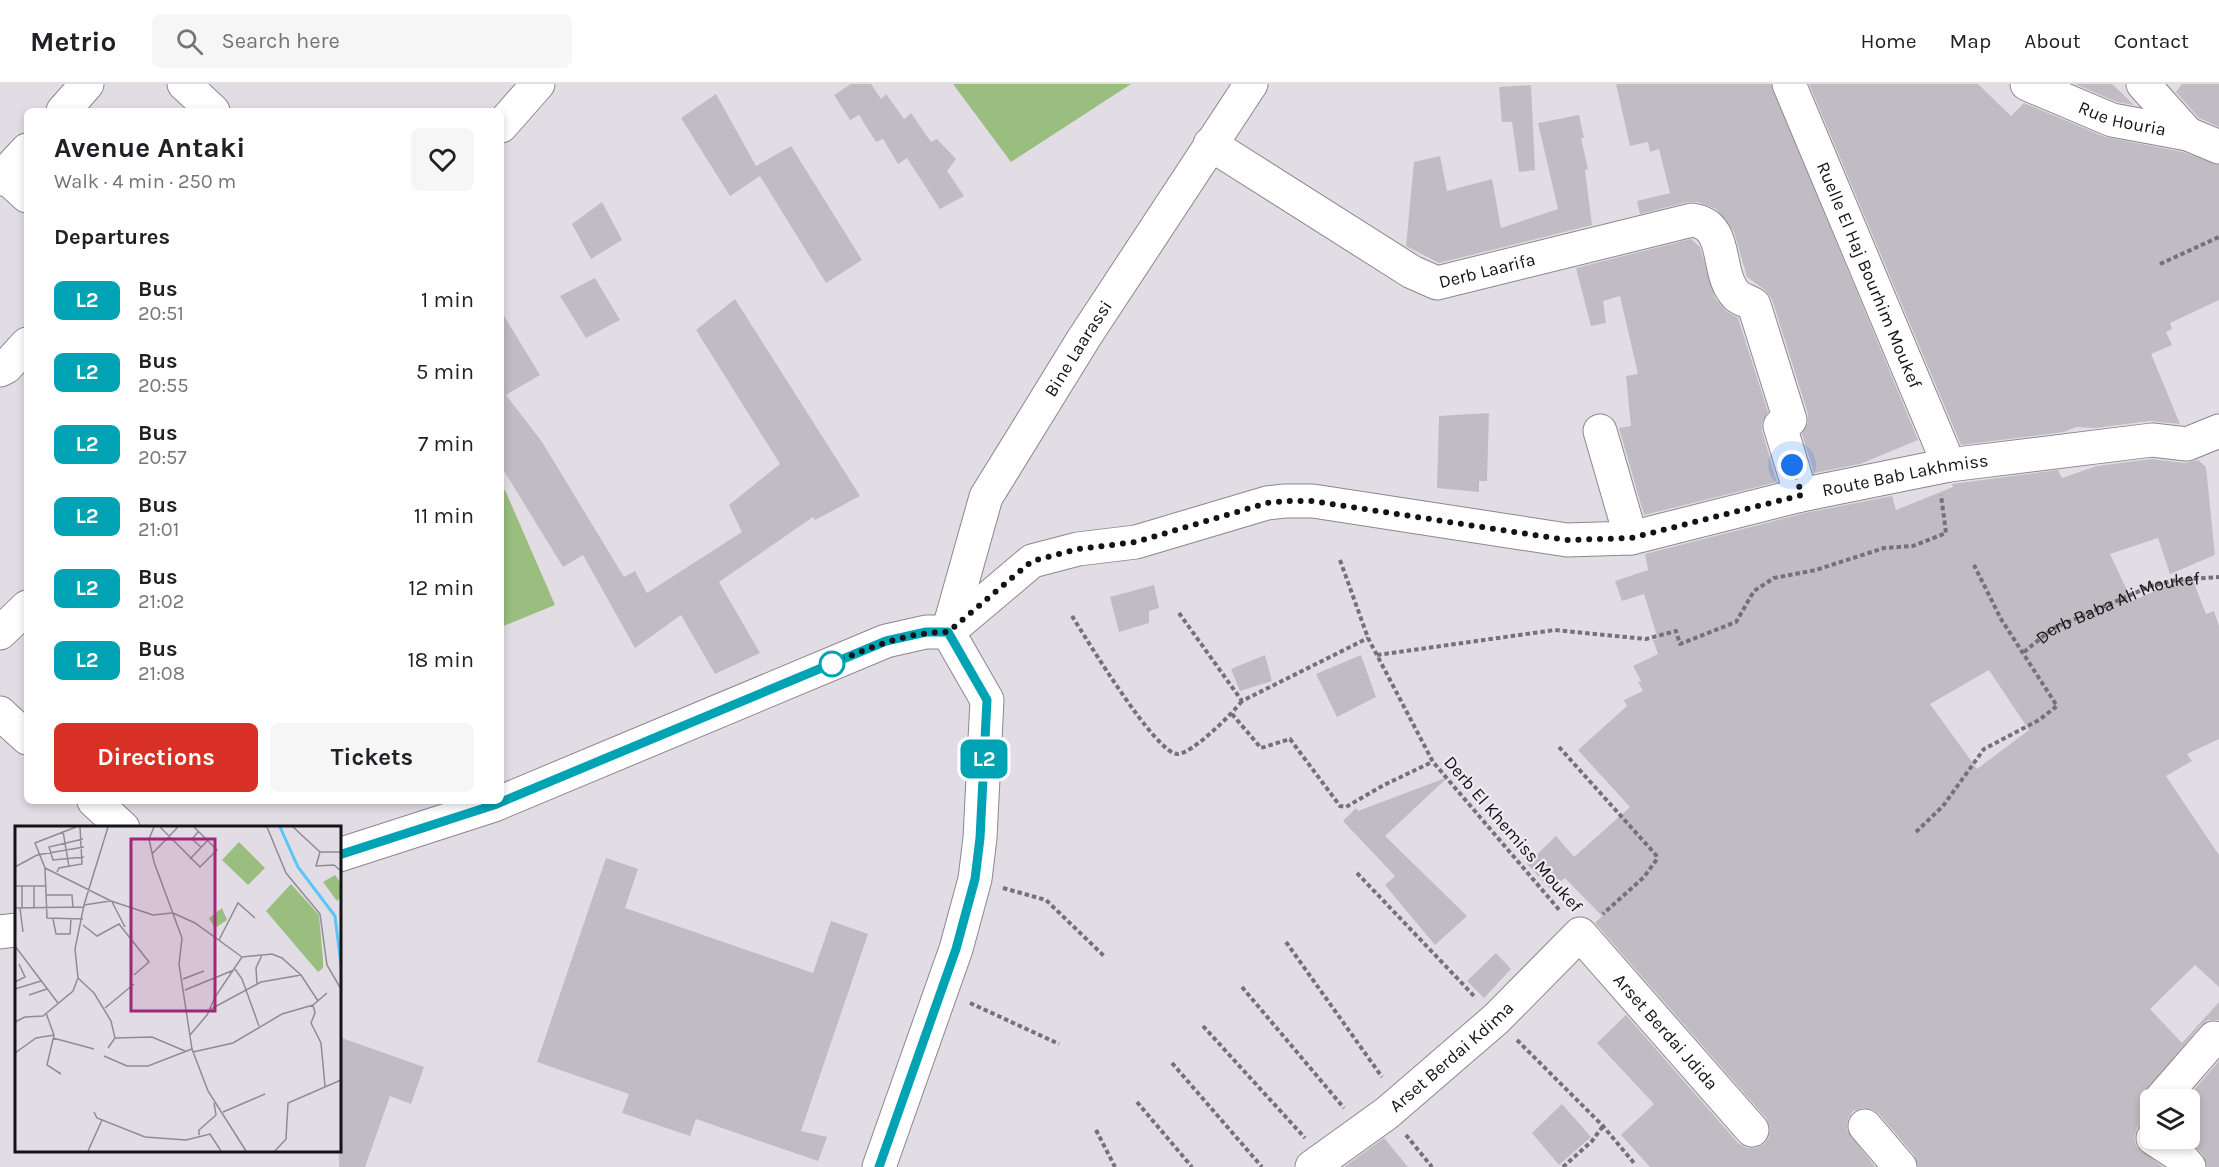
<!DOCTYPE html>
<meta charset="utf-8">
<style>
:root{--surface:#fff;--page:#f6f6f6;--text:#202124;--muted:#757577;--line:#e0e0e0;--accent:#d93025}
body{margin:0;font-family:Karla,sans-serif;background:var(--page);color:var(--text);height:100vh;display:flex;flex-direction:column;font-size:22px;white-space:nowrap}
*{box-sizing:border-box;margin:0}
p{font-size:20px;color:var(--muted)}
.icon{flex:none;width:33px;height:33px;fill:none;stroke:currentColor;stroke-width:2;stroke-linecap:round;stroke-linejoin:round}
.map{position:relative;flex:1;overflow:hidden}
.details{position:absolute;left:24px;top:24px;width:480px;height:696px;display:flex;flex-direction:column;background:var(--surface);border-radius:9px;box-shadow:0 3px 9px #0003}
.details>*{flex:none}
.badge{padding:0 12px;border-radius:9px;font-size:21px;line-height:39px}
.tools{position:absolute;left:2140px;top:1005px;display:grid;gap:12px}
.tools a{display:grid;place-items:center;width:60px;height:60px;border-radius:9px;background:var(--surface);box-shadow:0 3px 9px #0003;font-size:30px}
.you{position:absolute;width:30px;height:30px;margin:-15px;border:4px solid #fff;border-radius:50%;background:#1a73e8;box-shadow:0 0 0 9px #1a73e833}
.map>.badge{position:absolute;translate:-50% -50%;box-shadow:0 0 0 3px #fff}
h2{padding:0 30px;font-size:22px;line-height:54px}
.round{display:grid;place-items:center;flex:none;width:63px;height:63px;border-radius:9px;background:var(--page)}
.headline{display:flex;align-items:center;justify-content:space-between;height:102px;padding:0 30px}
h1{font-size:28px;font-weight:700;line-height:45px}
.button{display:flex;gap:12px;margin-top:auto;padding:12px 30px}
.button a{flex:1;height:69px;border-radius:9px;background:var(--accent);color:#fff;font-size:24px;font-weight:700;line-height:69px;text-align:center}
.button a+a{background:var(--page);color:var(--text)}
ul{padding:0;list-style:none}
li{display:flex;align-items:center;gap:18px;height:72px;padding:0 30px}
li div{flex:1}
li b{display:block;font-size:22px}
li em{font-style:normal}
li .badge{min-width:66px;font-weight:700;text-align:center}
header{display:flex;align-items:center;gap:36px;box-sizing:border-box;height:84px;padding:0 30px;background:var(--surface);border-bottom:2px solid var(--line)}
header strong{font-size:28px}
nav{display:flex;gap:33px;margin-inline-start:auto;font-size:21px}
.search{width:420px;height:54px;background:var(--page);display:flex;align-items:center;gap:15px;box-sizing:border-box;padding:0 21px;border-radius:9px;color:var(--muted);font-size:22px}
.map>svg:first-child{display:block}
</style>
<header>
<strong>Metrio</strong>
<div class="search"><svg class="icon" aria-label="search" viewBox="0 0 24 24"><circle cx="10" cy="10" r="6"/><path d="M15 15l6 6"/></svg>Search here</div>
<nav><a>Home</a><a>Map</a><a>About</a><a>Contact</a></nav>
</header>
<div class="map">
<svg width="2219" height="1083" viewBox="0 0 2219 1083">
<rect width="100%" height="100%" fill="#e2dde5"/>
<g fill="#99be7f">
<polygon points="953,0 1131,0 1011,78"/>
<polygon points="505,406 555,521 501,543 501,408"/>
</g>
<g fill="#c1bcc3" fill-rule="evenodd">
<polygon points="851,0 871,0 881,15 886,10 904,35 911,29 931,58 937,55 956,75 947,87 964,112 940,125 907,74 898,80 883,55 876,58 859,31 850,36 834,11"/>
<polygon points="1616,0 1771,0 1918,356 1860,380 1814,389 1802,350 1808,339 1808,330 1772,215 1765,206 1747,193 1734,148 1716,125 1698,118 1688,118 1640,130 1637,117 1670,109 1659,65 1650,68 1648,58 1630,62"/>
<polygon points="1809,0 1978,0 2011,32 2024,19 2105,53 2183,68 2219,81 2219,216 2170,239 2172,245 2166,248 2172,261 2151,270 2180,340 2150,337 2095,344 2076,343 2064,348 1961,361"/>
<polygon points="2075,0 2112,0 2134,21 2117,18"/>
<polygon points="2182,0 2219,0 2219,43 2199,34 2176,8"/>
<polygon points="1531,1 1535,86 1519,88 1512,38 1502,38 1499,3"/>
<polygon points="716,10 756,82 791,62 862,176 826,199 760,92 730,112 681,34"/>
<polygon points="1579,31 1584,54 1581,54 1588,85 1585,86 1592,141 1439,179 1406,162 1414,78 1440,72 1447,107 1492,95 1501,144 1558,125 1538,39"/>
<polygon points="602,118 622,156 591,175 572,140"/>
<polygon points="1691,155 1700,163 1715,214 1726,227 1738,234 1768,328 1762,339 1762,347 1777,398 1644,431 1619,344 1631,342 1626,292 1638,290 1620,212 1603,217 1606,239 1591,242 1576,184"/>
<polygon points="595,194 620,236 586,254 560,212"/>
<polygon points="735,215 860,412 815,436 813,433 719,498 760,569 715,590 681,531 635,564 583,471 563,483 501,382 501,227 540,291 506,311 542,358 624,493 635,487 647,509 742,448 729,421 780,380 696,246"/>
<polygon points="1489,329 1487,397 1479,397 1479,408 1437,404 1439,332"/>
<path d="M2152 375 2185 379 2198 376 2206 383 2215 471 2170 490 2158 454 2110 470 2132 517 2191 491 2206 530 2214 527 2219 542V655L2187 670 2192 677 2166 692 2219 771V903L2195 881 2150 925 2182 959 2219 918V936H2208L2200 942 2142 1012 2143 1023 2151 1032V1036L2137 1044 2134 1054 2136 1062 2163 1083H1918L1914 1071 1879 1030 1872 1025 1862 1024 1853 1027 1848 1035 1847 1046 1875 1083H1650L1621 1051 1654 1020 1597 959 1626 931 1738 1059 1747 1064H1756L1764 1060 1769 1053 1770 1043 1766 1034 1595 839 1602 832 1565 794 1550 805 1527 780 1556 752 1574 773 1630 723 1578 666 1627 622 1624 616 1643 607 1638 598 1641 597 1633 582 1658 570 1653 556 1658 555 1644 510 1622 517 1615 497 1648 486 1645 470 1805 429 1892 412 1896 426 1953 403 1952 400 2058 386 2062 394 2097 382ZM1989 586 2029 646 1977 685 1930 620Z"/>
<polygon points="1154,501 1159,524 1149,527 1149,539 1119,548 1110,513"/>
<polygon points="1265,571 1272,597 1240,607 1231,585"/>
<polygon points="1361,571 1376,613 1337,633 1316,590"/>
<polygon points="1448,693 1385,752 1467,832 1435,861 1385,801 1395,792 1343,737 1356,724 1358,727"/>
<polygon points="606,774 638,785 625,824 813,889 831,837 868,850 801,1047 827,1053 818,1077 696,1035 690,1052 622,1029 629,1010 537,978"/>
<polygon points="1496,869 1511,885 1484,914 1467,897"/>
<polygon points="339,953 424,983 411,1020 390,1012 365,1083 339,1083"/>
<polygon points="2219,977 2219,1083 2207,1083 2203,1071 2188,1054 2190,1016 2185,1016"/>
<polygon points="1562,1020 1591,1053 1559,1081 1532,1049"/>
<polygon points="1384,1054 1408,1083 1344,1083"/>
</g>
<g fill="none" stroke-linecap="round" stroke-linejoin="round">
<defs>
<g id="minor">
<polyline points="184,0 213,27"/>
<path id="s2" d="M1789 0 1949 381"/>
<path id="s3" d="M2027 0 2112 36 2188 50 2219 63"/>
<polyline points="2143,0 2188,50"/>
<polyline points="63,27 87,0"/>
<polyline points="501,42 538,0"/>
<path id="s4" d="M1210 60 1412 188 1437 199 1692 136C1731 141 1714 190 1737 212 1742 216 1749 217 1754 221L1790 336 1780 342 1801 411"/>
<polyline points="4,91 27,112"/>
<polyline points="0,95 27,66"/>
<polyline points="0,286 6,283 27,260"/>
<polyline points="1600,347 1631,454"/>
<path id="s5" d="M948 548 986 413 1084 254 1251 0"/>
<polyline points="0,549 27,523"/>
<polyline points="0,629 27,654"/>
<polyline points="94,717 123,744"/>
<path id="s6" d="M339 771 494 721 886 557 926 548H948L1032 477 1078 465 1136 458 1267 419 1285 417H1313L1567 456 1631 454 1801 411 1949 381 2152 356 2187 360 2219 347"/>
<polyline points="0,848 16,846"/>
<polyline points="2160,1016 2214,954"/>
<polyline points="1865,1042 1900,1083"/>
<polyline points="2153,1054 2179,1071 2189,1083"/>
<polyline points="879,1083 956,865 975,795 980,754 987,616 948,548"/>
<path id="s7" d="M1312 1083 1387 1029 1496 935 1580 850 1752 1046"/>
</g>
</defs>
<use href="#minor" stroke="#8c878e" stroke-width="35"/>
<g stroke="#757277" stroke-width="4" stroke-dasharray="4.5 3" stroke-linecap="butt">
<polyline points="2160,180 2219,153"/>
<polyline points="1340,476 1368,554 1433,678 1561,828"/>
<polyline points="1179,529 1242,617 1368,554"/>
<path d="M1072 532C1086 554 1156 671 1178 670 1193 669 1233 629 1242 617"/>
<path id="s1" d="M2024 568 2052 545 2151 502 2177 496 2219 493"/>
<polyline points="1377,571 1555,546 1646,555 1676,547 1680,560 1736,538 1754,507 1774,494 1816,486 1884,464 1913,462 1946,449 1941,411"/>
<polyline points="1232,630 1261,664 1290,655 1340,722 1346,723 1384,701 1432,678"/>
<polyline points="1559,663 1656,771 1657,775 1644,793 1603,830"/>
<polyline points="1916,748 1943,722 1984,665 2039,636 2057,622 2001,535 1974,481"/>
<polyline points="1357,789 1476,914"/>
<polyline points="1003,804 1046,816 1104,872"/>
<polyline points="1286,858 1382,993"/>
<polyline points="1242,903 1344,1024"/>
<polyline points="970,919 1059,960"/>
<polyline points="1203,942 1305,1054"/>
<polyline points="1517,956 1603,1042 1634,1079"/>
<polyline points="1172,979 1262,1083"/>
<polyline points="1137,1018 1192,1083"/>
<polyline points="1096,1046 1115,1083"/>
<polyline points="1406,1051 1432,1083"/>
<polyline points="1563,1083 1592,1057 1603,1042"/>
</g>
<use href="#minor" stroke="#fff" stroke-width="33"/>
</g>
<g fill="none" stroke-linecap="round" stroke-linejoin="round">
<defs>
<polyline id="line" points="339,771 494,721 886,557 926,548 948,548 987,616 980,754 975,795 956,865 879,1083"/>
</defs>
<use href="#line" stroke="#fff" stroke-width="14"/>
<use href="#line" stroke="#00a3b4" stroke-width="9"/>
<path stroke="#141315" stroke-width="6" stroke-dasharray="0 10.8" d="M832 580C870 563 906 548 948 548L1032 477 1078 465 1136 458 1267 419 1285 417H1312L1567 456 1631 454 1802 411 1792 381"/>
</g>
<circle fill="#fff" stroke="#00a3b4" stroke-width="3" cx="832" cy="580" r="12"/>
<g text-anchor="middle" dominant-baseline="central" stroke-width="4.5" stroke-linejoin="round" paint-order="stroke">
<g font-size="18" fill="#141315" stroke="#efeaf2">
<text stroke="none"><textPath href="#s3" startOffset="102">Rue Houria</textPath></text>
<text stroke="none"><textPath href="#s4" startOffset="318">Derb Laarifa</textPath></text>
<text stroke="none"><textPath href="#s2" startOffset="207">Ruelle El Haj Bourhim Moukef</textPath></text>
<text stroke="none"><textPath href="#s5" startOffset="315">Bine Laarassi</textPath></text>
<text stroke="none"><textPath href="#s6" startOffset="1652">Route Bab Lakhmiss</textPath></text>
<text stroke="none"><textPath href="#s1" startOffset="106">Derb Baba Ali Moukef</textPath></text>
<text transform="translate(1513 750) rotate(49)">Derb El Khemiss Moukef</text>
<text stroke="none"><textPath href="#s7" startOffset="486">Arset Berdai Jdida</textPath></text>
<text stroke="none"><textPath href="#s7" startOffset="178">Arset Berdai Kdima</textPath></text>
</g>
</g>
<g transform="translate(15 742)">
<rect width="326" height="326" fill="#e2dde5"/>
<path d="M224 16 250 42 233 59 207 34ZM320 49 325 56V72L322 75 308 56ZM276 58 304 89 308 134V142L303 146 251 85ZM207 82 212 94 200 102 194 92Z" fill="#99be7f"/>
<path fill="none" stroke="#58c6fa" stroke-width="3" d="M265 1 283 41 320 90 326 139"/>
<path fill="none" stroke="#908c92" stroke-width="1.5" d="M61 1 20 17 30 42 32 92 68 93M139 1 134 13 139 36 167 112 164 138 177 223 193 265 231 325M145 1 185 41 202 24 179 1M252 1 271 47 305 88 312 139 326 163M278 1 305 26H326M48 5 54 41M184 5 177 13 186 21M68 13 34 21 38 34 69 31M305 26 301 40 319 39 326 45M137 28 163 1M175 33 193 14M0 41 22 29 69 21M30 42 96 75 138 89 157 87M42 46 44 42 67 38 65 1M0 60H31M7 60V82M19 60V81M31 69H57L58 82M97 76 110 101M69 79 95 75M0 82 68 81M5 82 8 106M158 87 180 97 227 131M38 93 41 108H55L56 93M68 99 82 110 104 98 134 136 119 149M204 114 223 77 240 92M0 120 43 177M227 131 257 128 267 132 286 149 303 175M220 143 227 153 244 200M63 152 79 167 96 195 100 212 93 222M168 153 189 145M0 156 10 151 4 138M242 158 241 142 247 129M0 163 26 155M170 164 219 144M14 169 32 163M298 179 300 187 296 197 306 217 310 260M90 182 119 158M196 183 246 156 286 149M31 187 39 209 32 239 46 248M0 196 10 191 28 190 58 165 63 152 60 123 69 79 93 1M175 209 192 189 200 171 227 131M38 212 79 223M100 212 137 211 170 225M178 226 218 217 267 188 298 179 312 167M0 227 21 212 39 209M89 230 112 240H133L177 223M79 286 82 292 130 311 171 314 195 308 206 325M208 286 250 268M184 309V304L201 289 199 277M73 325 87 294M260 325 271 313 273 277 326 254"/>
<path fill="#a1267b" fill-opacity="0.15" stroke="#a1267b" stroke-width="3" d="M116 13H200V185H116Z"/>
<rect width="326" height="326" fill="none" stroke="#141315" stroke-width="3"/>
</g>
</svg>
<div class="tools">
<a><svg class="icon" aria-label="layers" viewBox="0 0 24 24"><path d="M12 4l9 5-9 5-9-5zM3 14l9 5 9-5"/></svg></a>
</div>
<div class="you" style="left:1792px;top:381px"></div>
<b class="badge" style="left:984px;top:675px;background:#00a3b4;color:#fff">L2</b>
<section class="details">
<div class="headline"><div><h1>Avenue Antaki</h1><p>Walk · 4 min · 250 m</p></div><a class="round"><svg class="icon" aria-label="heart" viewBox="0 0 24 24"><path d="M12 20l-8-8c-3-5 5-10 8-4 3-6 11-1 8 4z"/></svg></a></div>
<h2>Departures</h2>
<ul>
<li><span class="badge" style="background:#00a3b4;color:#fff">L2</span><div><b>Bus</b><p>20:51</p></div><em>1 min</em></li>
<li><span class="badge" style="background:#00a3b4;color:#fff">L2</span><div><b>Bus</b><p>20:55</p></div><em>5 min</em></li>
<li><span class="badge" style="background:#00a3b4;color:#fff">L2</span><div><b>Bus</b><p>20:57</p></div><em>7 min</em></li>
<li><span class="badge" style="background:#00a3b4;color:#fff">L2</span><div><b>Bus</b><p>21:01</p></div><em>11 min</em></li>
<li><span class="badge" style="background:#00a3b4;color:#fff">L2</span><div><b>Bus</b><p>21:02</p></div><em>12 min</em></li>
<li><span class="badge" style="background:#00a3b4;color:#fff">L2</span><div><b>Bus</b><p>21:08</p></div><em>18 min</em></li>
</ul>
<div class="button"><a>Directions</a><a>Tickets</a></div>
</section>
</div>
